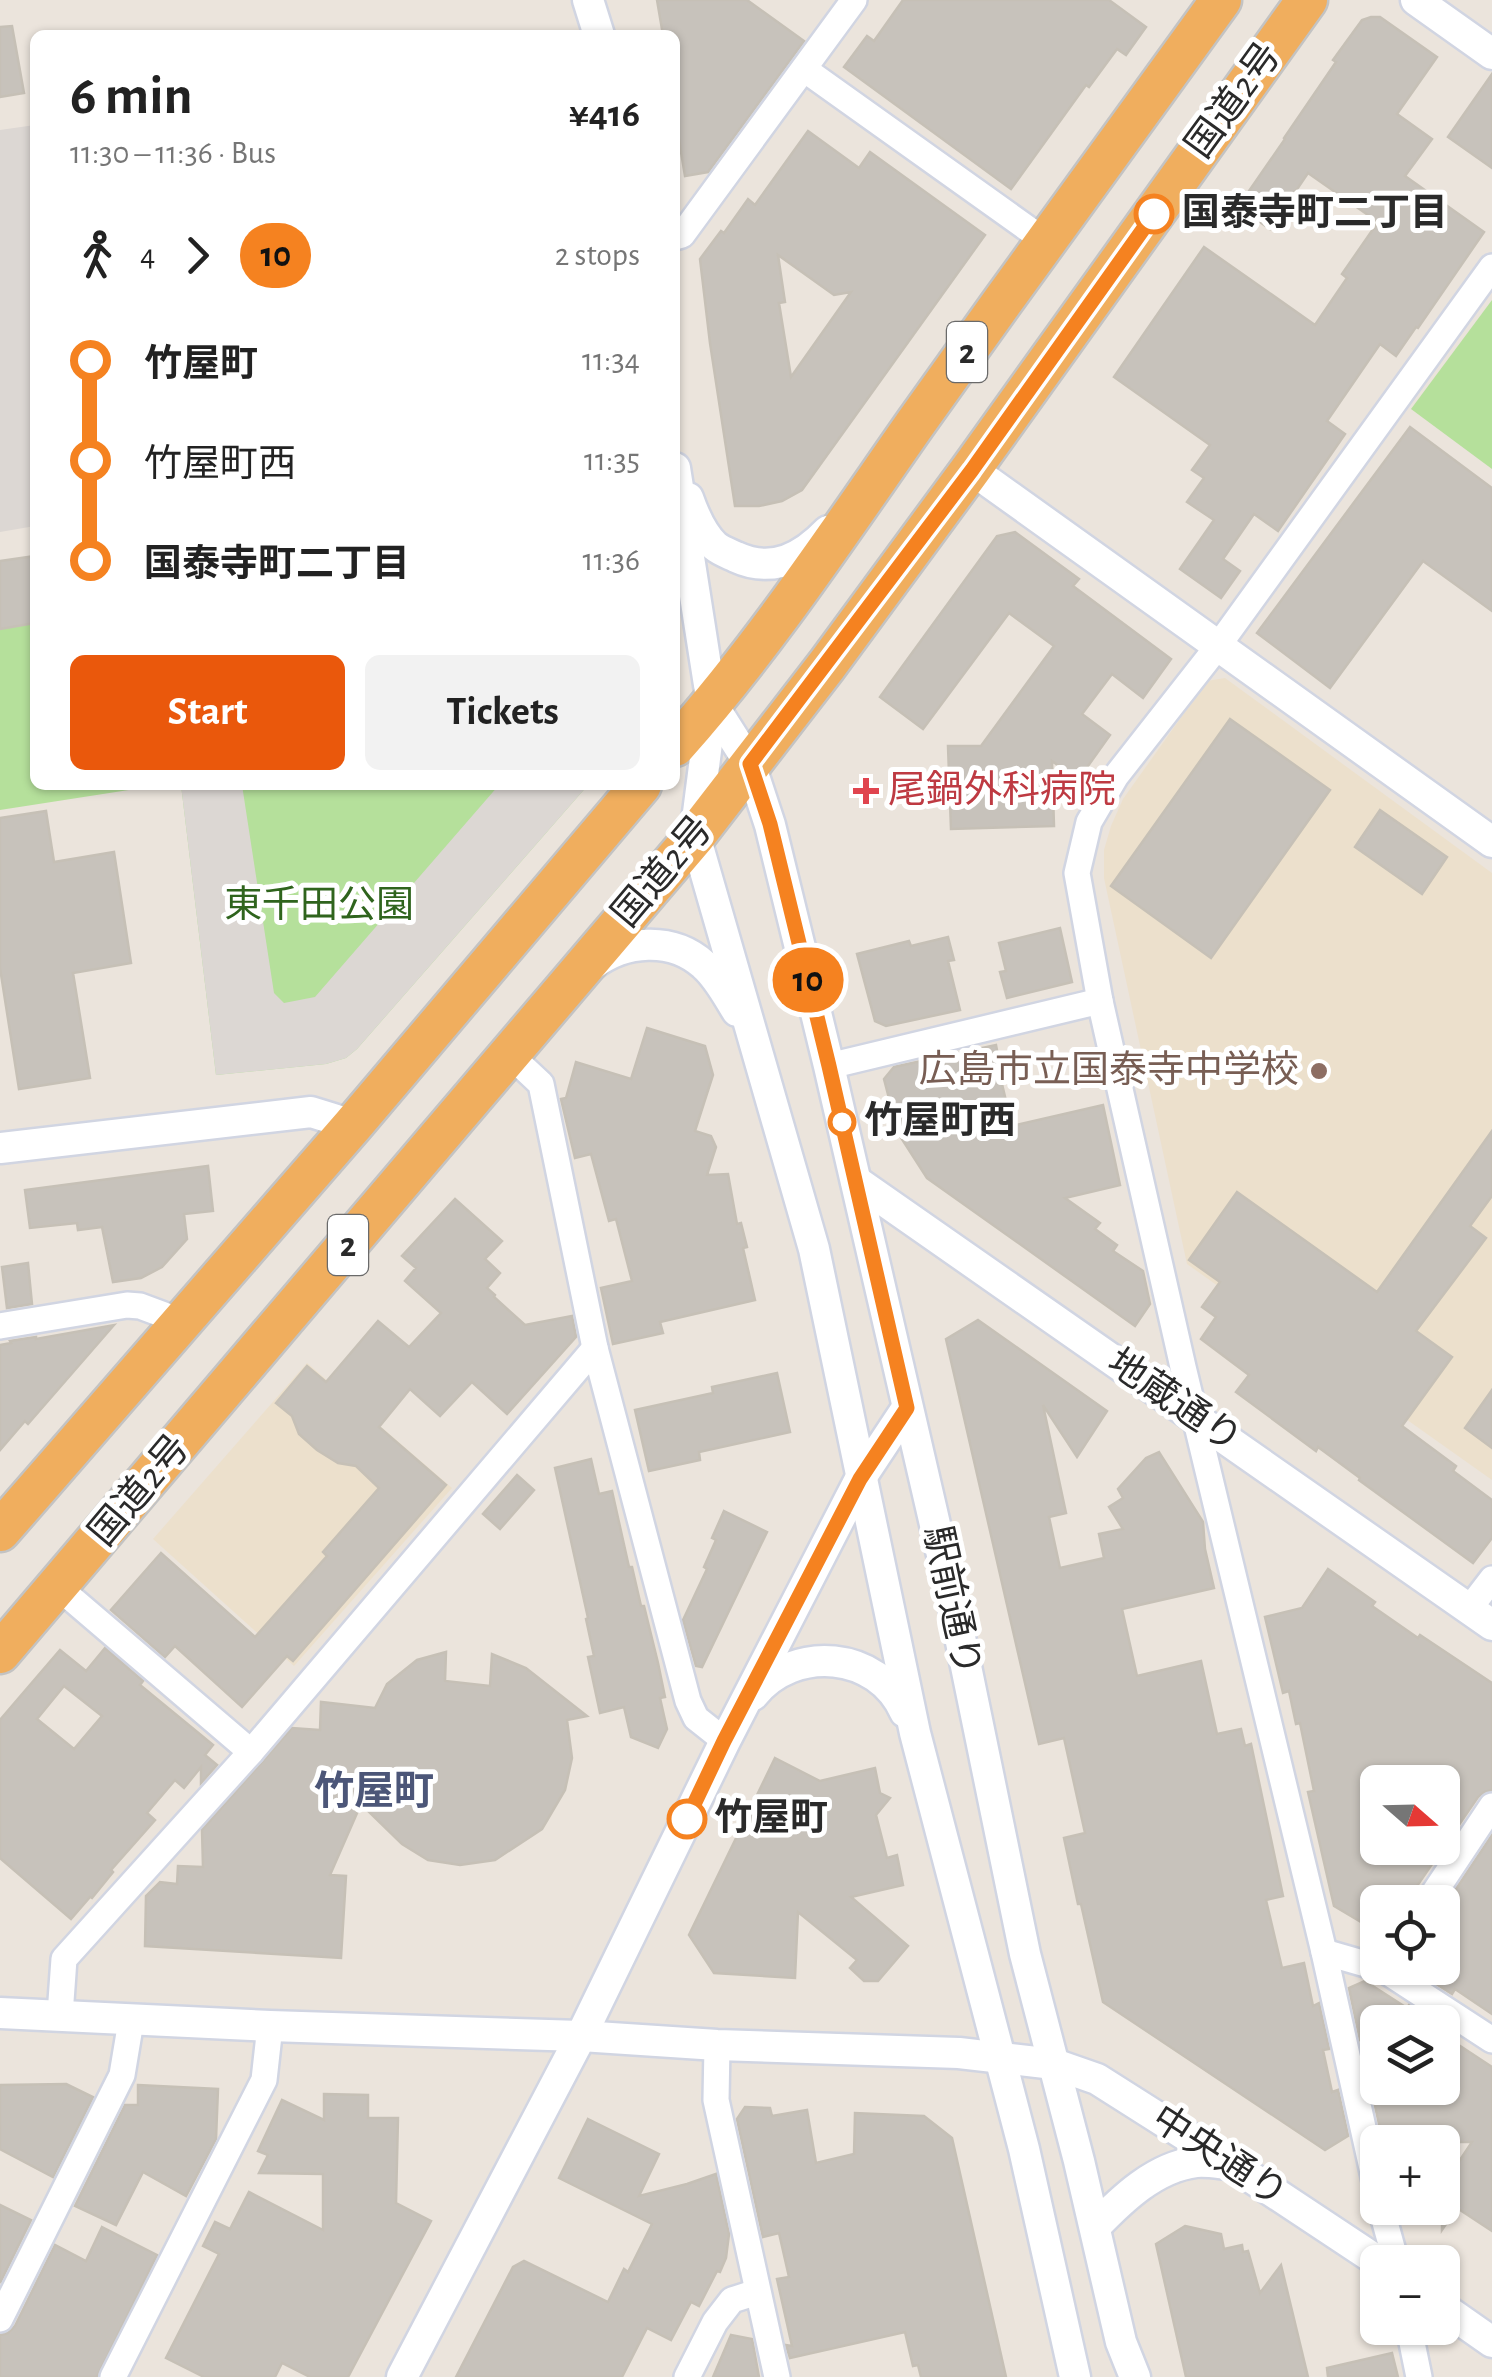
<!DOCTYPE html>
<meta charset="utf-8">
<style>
:root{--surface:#fff;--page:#f2f2f2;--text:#222;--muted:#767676;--accent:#ea580c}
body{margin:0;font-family:"Alegreya Sans","Noto Sans JP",sans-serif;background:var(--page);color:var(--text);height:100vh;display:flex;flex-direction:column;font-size:38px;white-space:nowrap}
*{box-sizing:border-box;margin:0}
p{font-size:32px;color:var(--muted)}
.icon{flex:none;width:55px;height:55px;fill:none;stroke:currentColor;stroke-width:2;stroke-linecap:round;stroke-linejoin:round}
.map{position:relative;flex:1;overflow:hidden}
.sheet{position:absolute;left:30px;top:30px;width:650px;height:760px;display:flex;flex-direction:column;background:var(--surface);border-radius:15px;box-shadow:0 2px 8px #0004}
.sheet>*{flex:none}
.badge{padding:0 20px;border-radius:32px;font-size:35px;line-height:65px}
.needle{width:65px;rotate:110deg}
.tools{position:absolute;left:1360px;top:1765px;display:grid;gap:20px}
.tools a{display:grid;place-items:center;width:100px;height:100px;border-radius:15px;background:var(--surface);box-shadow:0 2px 8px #0004;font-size:50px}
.map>.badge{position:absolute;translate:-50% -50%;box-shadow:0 0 0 5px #fff}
.legs{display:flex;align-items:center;gap:15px;height:110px;padding:0 40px;font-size:32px}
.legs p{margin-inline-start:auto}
.summary{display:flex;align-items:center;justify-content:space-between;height:170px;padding:0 40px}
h1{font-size:55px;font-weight:600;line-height:75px}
.cta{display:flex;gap:20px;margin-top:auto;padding:20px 40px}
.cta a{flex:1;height:115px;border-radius:15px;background:var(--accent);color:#fff;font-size:40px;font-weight:600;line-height:115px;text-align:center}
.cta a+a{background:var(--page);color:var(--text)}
ul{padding:0 40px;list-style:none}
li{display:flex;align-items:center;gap:35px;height:100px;font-size:38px}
li i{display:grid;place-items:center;width:15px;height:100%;margin:0 12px;background:currentColor}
li i::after{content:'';width:25px;height:25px;margin:-12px;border:8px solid;border-radius:50%;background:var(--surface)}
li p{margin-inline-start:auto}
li:first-child i{background:linear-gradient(#0000 50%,currentColor 0)}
li:last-child i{background:linear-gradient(currentColor 50%,#0000 0)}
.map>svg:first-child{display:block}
</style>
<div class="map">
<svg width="1492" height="2377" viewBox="0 0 1492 2377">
<rect width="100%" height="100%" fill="#ebe4dc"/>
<g fill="#ece0cc">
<polygon points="1225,678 1492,873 1492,1480 1187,1264 1104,878 1104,850 1111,826 1123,799 1207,681"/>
<polygon points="307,1363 452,1488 294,1666 153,1539"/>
</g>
<g fill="#b5e09b">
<polygon points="1492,300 1492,469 1411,409"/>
<polygon points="35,623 35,785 148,785 148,787 0,810 0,629"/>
<polygon points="181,785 588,785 357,1049 346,1058 326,1064 216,1075"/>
</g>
<g fill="#dcd7d3">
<polygon points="35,125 35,526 0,532 0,130"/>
<polygon points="181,785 242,785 274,993 284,1003 315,997 499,785 588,785 357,1049 346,1058 326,1064 216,1075"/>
</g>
<g fill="#c7c2bb" stroke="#c6c0b6" stroke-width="2.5" fill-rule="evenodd">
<polygon points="657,0 747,0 804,41 708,172 685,176 675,116 675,35 663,35"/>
<polygon points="903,0 1109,0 1146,27 1126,55 1117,49 1089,87 1086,85 1011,189 844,67 867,36 874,41"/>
<polygon points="1371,17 1380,17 1437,57 1397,114 1432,139 1405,176 1484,232 1418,328 1416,327 1396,356 1380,344 1327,421 1345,434 1278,531 1254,514 1223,559 1240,571 1221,598 1180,569 1214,520 1187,502 1204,478 1192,470 1210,445 1114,377 1204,247 1315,325 1347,278 1342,274 1378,222 1308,173 1270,229 1238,207 1285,139 1284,138 1336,62 1333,60 1362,20"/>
<polygon points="12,26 24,93 0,97 0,27"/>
<polygon points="1492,74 1492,168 1448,137"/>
<path d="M808 131 859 168 870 152 985 235 802 490 782 501 759 506H735L710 343 700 259 721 231 724 233 748 199 755 205ZM778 255 834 295 851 292 791 377 779 303 785 302Z"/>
<polygon points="1410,427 1492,488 1492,611 1423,561 1330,688 1257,633"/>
<polygon points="1015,532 1079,579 1073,586 1171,659 1143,698 1112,674 1082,714 1110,735 1078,780 1052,761 1054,826 951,829 948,746 981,746 1054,646 1009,613 923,729 880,697 997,536"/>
<polygon points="35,556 35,623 0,629 0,561"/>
<polygon points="1230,719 1330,790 1211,958 1111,886"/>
<polygon points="1380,810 1447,857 1422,894 1355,847"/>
<polygon points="46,811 54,862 114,852 131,963 73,973 90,1078 19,1089 0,968 0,818"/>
<polygon points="1060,928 1072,982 1007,998 1000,972 1006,971 999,943"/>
<polygon points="948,937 954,960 948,961 960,1010 886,1026 875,1021 857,954 909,941 911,946"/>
<polygon points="647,1028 705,1046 713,1075 695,1131 711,1136 716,1147 707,1175 728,1174 737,1224 741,1223 747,1247 743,1248 755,1300 660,1322 663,1333 613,1344 601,1288 632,1281 616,1219 609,1221 591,1154 575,1158 561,1099 566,1098 576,1062 631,1079"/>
<polygon points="996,1045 1003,1083 1002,1084 1012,1126 1103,1105 1120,1185 1065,1198 1100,1223 1095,1229 1117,1245 1113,1251 1143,1271 1150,1304 1135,1326 927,1178 898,1133 884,1079 894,1067"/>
<polygon points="1492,1131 1492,1196 1470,1226 1486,1238 1416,1331 1452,1357 1402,1426 1456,1466 1453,1471 1492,1500 1492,1538 1473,1563 1359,1480 1360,1478 1318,1447 1316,1451 1236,1392 1249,1375 1201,1339 1216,1317 1202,1307 1220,1282 1189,1260 1237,1192 1377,1292"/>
<polygon points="208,1166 213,1211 184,1214 187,1239 162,1267 141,1278 113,1282 102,1227 78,1230 77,1223 30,1228 25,1190"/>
<polygon points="455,1199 502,1241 485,1259 500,1273 487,1288 495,1295 494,1297 525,1325 572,1316 576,1337 507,1414 472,1382 440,1416 410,1389 379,1427 446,1485 293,1661 287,1656 242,1707 175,1646 165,1657 111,1610 161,1553 255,1637 327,1556 323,1552 379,1488 356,1466 338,1463 317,1450 299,1434 292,1416 276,1403 307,1366 326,1382 378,1321 409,1347 441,1313 405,1281 416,1268 402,1256"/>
<polygon points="28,1263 32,1304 7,1308 2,1267"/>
<polygon points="978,1320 1107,1411 1077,1457 1043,1405 1066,1513 1049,1517 1060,1568 1104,1558 1099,1534 1123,1529 1109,1507 1123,1498 1118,1489 1146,1458 1159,1452 1203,1522 1205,1549 1214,1588 1122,1609 1137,1676 1201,1661 1217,1734 1241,1729 1245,1746 1251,1744 1283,1896 1266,1900 1282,1968 1304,1963 1313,2006 1319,2003 1329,2049 1323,2050 1332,2092 1338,2090 1348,2136 1325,2150 1103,2002 1081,1904 1078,1904 1064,1838 1085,1833 1064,1738 1039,1744 946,1339"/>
<polygon points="114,1325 28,1424 25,1421 0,1450 0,1345 11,1343 10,1341 36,1337 36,1339"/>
<polygon points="777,1373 790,1432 699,1452 700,1460 649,1471 635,1410 713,1393 712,1387"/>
<polygon points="1492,1390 1492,1448 1465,1428"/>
<polygon points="591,1459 599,1494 612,1491 629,1567 632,1567 641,1606 644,1606 658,1663 665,1697 660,1698 667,1729 658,1748 631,1737 624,1707 600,1713 588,1657 594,1656 586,1619 588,1618 555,1468"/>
<polygon points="517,1475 534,1490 500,1529 483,1514"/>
<polygon points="724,1511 767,1532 702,1667 696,1666 683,1620 707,1569 704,1567 716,1540 712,1538"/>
<path d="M1328 1569 1375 1602 1372 1606 1418 1638 1420 1635 1492 1683V1790L1484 1792 1478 1797 1406 1902H1378V1932L1334 1906 1308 1792 1314 1791 1300 1723 1296 1724 1289 1691 1283 1693 1265 1617 1302 1608ZM1378 1782H1442V1848H1378Z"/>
<path d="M105 1648 143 1681 140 1685 213 1745 205 1755 217 1765 201 1783V1767L184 1788 175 1780 147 1813 155 1820 111 1870 113 1872 92 1898 90 1897 71 1919 0 1858V1720L60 1650 86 1671ZM64 1686 102 1716 74 1749 37 1719Z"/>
<polygon points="446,1652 445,1681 490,1686 492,1654 526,1668 587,1716 567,1720 572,1758 565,1790 542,1829 495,1860 460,1865 428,1860 402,1844 361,1804 330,1875 346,1876 341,1958 145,1946 146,1896 160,1882 177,1884 178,1866 203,1867 202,1830 292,1728 320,1730 321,1702 375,1708 387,1684 417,1660"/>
<polygon points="775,1758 820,1781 875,1768 880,1793 890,1798 876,1815 887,1858 897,1855 903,1885 851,1897 908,1946 878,1981 864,1981 850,1968 857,1960 798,1912 795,1978 714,1973 689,1935"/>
<polygon points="1492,1835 1492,2014 1455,1989 1452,1994 1427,1978 1435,1968 1442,1968 1442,1910"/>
<polygon points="1365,1981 1407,2008 1409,2005 1433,2021 1378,2022 1378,2036 1360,2040 1349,1988"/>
<polygon points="1442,2034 1492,2067 1492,2231 1457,2208 1442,2230 1442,2187 1472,2142 1383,2142 1370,2083 1378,2081 1378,2088 1442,2088"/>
<polygon points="66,2084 93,2097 53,2177 0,2149 0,2085"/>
<polygon points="138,2085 218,2089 216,2139 186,2196 143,2172 116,2225 75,2206 125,2105 138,2105"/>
<polygon points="324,2094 368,2095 368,2118 398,2118 396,2203 431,2221 348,2377 310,2377 282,2363 275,2377 204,2377 166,2358 219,2254 203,2246 215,2222 230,2229 249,2192 323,2230 323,2174 259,2173 268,2155 258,2151 282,2100 324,2120"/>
<polygon points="745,2107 770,2108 772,2116 807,2110 816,2163 854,2154 855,2113 924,2116 952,2138 1006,2377 921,2377 918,2365 913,2366 905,2332 790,2358 786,2345 792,2346 777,2279 789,2277 779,2233 763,2237 737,2119"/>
<polygon points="588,2119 659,2154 639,2196 687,2184 716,2174 729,2234 726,2258 720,2272 717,2271 699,2306 691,2302 671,2340 647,2328 622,2377 456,2377 513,2267 524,2261 608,2302 624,2269 628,2272 652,2224 559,2178"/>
<polygon points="0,2205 31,2220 0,2283"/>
<polygon points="1185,2226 1221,2234 1224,2249 1242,2245 1243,2252 1248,2251 1260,2293 1281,2265 1308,2377 1186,2377 1156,2244"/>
<polygon points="102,2227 157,2255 97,2377 0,2377 0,2335 8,2333 15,2326 55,2245 86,2261"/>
<polygon points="731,2335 752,2339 759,2377 713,2377"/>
<polygon points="1392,2353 1398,2377 1328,2377 1327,2368"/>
</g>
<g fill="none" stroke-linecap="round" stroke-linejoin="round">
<defs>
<g id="minor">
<polyline points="804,69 1045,241"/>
<polyline points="675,237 682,235 854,0"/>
<polyline points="510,1055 541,1084 595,1348 688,1701 696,1718 725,1741"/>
<polyline points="829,1066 1100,1001"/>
<polyline points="0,1326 127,1305 140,1306 183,1322"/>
<polyline points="58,1587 251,1752"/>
<polyline points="1469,1609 1492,1579"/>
<polyline points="1428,1902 1492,1806"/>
<polyline points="1324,1952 1383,1969 1492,2040"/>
<polyline points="60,2015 64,1959 251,1752 595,1348"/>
<polyline points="717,2045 716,2100 777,2377"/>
<polyline points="1378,2195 1324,1952 1183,1367 1100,1001 1077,873 1089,822 1116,776 1218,646 1492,267"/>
<polyline points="1381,2208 1396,2262"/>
<polyline points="0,2319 122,2075 131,2021"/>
<polyline points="1409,2328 1419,2377"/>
<polyline points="113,2377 264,2080 270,2026"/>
<polyline points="687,2377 715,2322 732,2300 757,2292"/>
</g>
<g id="tertiary">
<polyline points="588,0 599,35"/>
<polyline points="1416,0 1492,54"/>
<polyline points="675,468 712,704 695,836 814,1249 915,1733 1024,2149 1075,2377"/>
<polyline points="971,469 1492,842"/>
<path d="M688 498C694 515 702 534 715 546 721 551 730 554 736 557 773 574 803 557 828 531"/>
<polyline points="712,704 750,764 770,825 829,1066 952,1598 1025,1954 1079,2161 1121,2342 1135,2377"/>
<path d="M592 965C624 940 672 936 704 965 718 977 727 995 737 1011"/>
<polyline points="0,1148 311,1112 353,1125"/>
<polyline points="856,1181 1492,1625"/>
<path d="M753 1695C794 1644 878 1651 905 1712"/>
<polyline points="0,2013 270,2026 581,2036 717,2045 959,2053 1054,2064 1097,2079 1231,2164 1379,2262"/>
<path d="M1095 2227C1122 2199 1155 2167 1196 2162 1206 2161 1218 2163 1228 2164"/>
<polyline points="1442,2307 1492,2342"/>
<polyline points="402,2377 581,2036 725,1741 860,1479 907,1408"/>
</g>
<g id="trunk">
<path d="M675 746C764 646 838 534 915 424 1016 282 1118 141 1221 0"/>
<polyline points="0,1531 353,1125 641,785"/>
<polyline points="0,1653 695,836 827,665 971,469 1307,0"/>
</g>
</defs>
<use href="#minor" stroke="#d1d5e2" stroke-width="30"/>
<use href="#tertiary" stroke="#d1d5e2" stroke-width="35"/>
<use href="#trunk" stroke="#c3c3c3" stroke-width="45"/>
<use href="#minor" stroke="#fff" stroke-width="25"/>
<use href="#tertiary" stroke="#fff" stroke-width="30"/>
<use href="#trunk" stroke="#f0ae5e" stroke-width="40"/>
</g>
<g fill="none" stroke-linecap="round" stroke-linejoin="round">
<defs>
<polyline id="line-1" points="687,1819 724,1741 860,1479 907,1408 829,1066 770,824 750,764 972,470 1154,214"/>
</defs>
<use href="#line-1" stroke="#fff" stroke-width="22"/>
<use href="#line-1" stroke="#f58220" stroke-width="15"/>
</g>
<g fill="#fff" stroke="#f58220" stroke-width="5">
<circle cx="1154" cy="214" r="18"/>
<circle cx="842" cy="1122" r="12"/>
<circle cx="687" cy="1819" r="18"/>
</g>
<path fill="#e0444e" stroke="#fff" stroke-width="4" d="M861 776h10v10h10v10h-10v10h-10v-10h-10v-10h10z"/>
<circle fill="#8d6e63" stroke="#fff" stroke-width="4" cx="1319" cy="1071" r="10"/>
<g text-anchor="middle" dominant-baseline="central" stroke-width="10" stroke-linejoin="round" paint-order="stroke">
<g fill="#fff" stroke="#6a6a6a" stroke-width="2.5">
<rect x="947" y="322" width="40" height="60" rx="8"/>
<rect x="328" y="1215" width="40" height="60" rx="8"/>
</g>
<g font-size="35" font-weight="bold" fill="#2a2a2a">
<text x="967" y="352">2</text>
<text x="348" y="1245">2</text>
</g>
<g font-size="38" fill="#2a2a2a" stroke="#fff">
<text transform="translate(1234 101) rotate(-54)">国道2号</text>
<text transform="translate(663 872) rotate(-50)">国道2号</text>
<text transform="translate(1174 1402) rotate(34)">地蔵通り</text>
<text transform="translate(140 1491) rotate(-50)">国道2号</text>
<text transform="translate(951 1601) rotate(78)">駅前通り</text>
<text transform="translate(1219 2157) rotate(33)">中央通り</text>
</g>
<g font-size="38" font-weight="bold" fill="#2a2a2a" stroke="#fff" text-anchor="start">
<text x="1182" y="214">国泰寺町二丁目</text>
<text x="864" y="1122">竹屋町西</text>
<text x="714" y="1819">竹屋町</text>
</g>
<g font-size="38" fill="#be3a42" stroke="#fff" text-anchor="start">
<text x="888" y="791">尾鍋外科病院</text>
</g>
<g font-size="38" fill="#2f641d" stroke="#fff">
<text x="319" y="906">東千田公園</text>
</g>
<g font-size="38" fill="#785e54" stroke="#fff" text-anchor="end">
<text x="1299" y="1071">広島市立国泰寺中学校</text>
</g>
<g font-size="40" font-weight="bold" fill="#4c5678" stroke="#fff">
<text x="374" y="1792">竹屋町</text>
</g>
</g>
</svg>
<div class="tools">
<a><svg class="needle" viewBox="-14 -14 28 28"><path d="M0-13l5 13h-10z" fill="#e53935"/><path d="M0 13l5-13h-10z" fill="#767676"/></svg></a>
<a><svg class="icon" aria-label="locate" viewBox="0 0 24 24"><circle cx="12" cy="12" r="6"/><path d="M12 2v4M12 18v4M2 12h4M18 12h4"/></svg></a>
<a><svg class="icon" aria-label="layers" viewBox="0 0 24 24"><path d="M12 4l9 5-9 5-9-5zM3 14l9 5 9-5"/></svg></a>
<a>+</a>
<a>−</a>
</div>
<b class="badge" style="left:808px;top:980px;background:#f58220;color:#111">10</b>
<section class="sheet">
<div class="summary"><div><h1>6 min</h1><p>11:30 – 11:36 · Bus</p></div><b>¥416</b></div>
<div class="legs"><svg class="icon" aria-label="walk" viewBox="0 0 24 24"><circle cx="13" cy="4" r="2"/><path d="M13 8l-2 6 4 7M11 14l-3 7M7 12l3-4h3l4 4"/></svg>4<svg class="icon" aria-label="forward" viewBox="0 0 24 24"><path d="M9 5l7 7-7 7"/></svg><b class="badge" style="background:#f58220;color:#111">10</b><p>2 stops</p></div>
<ul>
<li><i style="color:#f58220"></i><b>竹屋町</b><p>11:34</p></li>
<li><i style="color:#f58220"></i><span>竹屋町西</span><p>11:35</p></li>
<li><i style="color:#f58220"></i><b>国泰寺町二丁目</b><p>11:36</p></li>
</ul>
<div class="cta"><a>Start</a><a>Tickets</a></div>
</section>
</div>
